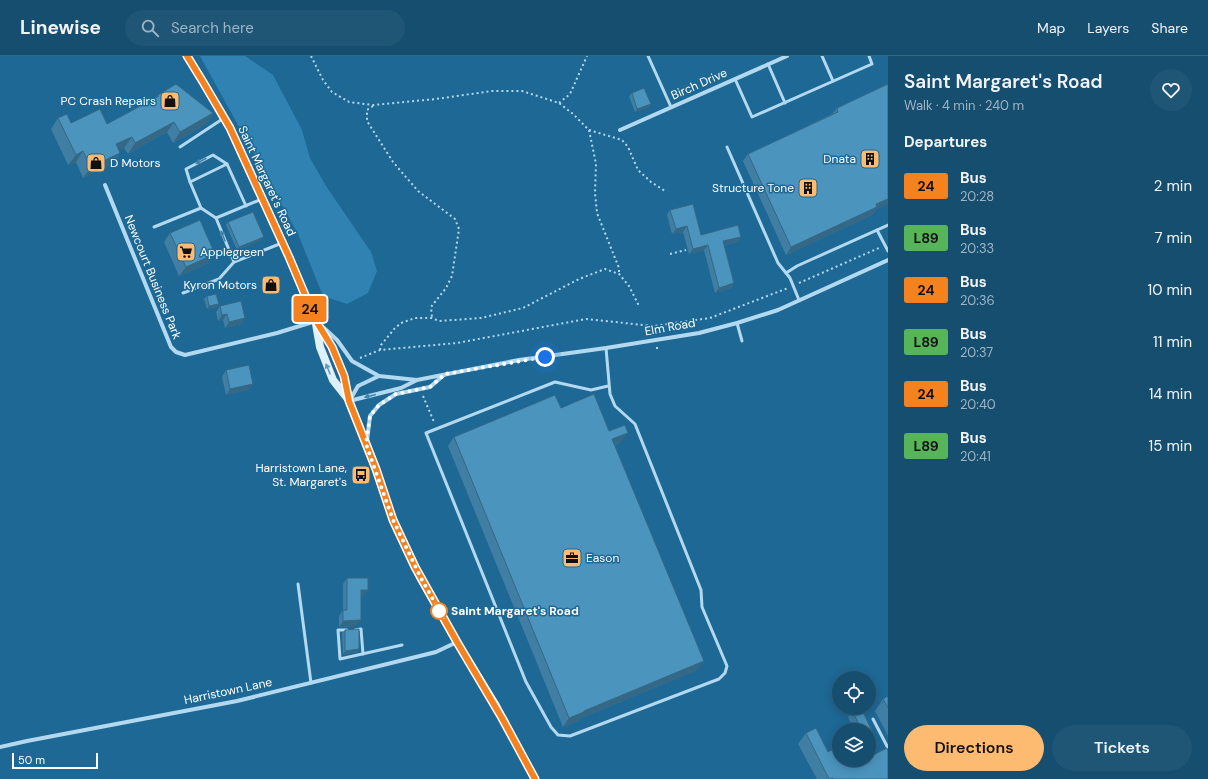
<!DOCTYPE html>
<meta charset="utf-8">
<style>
:root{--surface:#164e70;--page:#1f5575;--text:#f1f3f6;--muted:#9eb4c3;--line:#356583;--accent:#fdbb72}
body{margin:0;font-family:"DM Sans",sans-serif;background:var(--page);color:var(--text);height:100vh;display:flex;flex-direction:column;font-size:15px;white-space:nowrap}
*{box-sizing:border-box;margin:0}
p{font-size:13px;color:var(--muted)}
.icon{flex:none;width:22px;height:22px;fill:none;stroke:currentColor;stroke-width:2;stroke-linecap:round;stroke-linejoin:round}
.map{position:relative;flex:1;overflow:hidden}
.sheet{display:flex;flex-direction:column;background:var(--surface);width:320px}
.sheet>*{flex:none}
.badge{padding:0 8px;border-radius:3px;font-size:14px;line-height:26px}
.controls{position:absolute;left:832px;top:615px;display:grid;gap:8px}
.controls a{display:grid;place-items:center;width:44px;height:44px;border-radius:50%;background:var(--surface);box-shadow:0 2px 10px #0003,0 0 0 1px var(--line);font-size:20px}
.scale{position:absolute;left:12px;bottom:10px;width:86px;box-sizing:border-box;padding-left:4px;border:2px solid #fff;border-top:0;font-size:11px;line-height:14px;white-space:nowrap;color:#fff;-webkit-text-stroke:3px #1e6895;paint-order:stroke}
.you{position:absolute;width:20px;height:20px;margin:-10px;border:3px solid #fff;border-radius:50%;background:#1a73e8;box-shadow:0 0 0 6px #1a73e833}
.map>.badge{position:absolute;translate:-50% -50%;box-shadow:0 0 0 2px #fff}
h2{padding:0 16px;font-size:15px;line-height:36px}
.round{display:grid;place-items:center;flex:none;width:42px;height:42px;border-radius:21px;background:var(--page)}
.head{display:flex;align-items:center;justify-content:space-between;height:68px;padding:0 16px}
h1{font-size:19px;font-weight:600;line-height:30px}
.primary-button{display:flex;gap:8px;margin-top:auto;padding:8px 16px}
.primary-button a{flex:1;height:46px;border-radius:24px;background:var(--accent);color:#111;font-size:16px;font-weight:600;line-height:46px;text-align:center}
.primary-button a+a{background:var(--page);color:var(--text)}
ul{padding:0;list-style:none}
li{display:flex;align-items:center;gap:12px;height:52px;padding:0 16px}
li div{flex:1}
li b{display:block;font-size:15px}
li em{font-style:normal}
li .badge{min-width:44px;font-weight:700;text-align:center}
header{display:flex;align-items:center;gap:24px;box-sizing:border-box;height:56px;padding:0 20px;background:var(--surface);border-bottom:1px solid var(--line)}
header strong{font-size:19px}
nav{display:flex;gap:22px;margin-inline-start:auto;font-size:14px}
.search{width:280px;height:36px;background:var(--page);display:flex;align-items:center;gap:10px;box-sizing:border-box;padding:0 14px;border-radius:22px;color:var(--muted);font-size:15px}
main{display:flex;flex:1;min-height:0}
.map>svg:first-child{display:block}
</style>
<header>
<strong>Linewise</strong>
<div class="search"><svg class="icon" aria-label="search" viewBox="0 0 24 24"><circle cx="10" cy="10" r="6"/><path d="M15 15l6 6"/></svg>Search here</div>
<nav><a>Map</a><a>Layers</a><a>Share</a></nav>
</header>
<main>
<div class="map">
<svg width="888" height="723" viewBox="0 0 888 723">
<rect width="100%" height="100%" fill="#1e6895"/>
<polygon fill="#2f82b1" points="200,0 245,0 273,19 302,74 310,102 326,130 371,196 377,215 368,237 347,248 323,240 298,178"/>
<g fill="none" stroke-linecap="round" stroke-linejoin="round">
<g stroke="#b2d9ef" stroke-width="2" stroke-dasharray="2 3" stroke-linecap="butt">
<polyline points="311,0 323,24 332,36 349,46 373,49 436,43 492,35 522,35 559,47 573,58 589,74 596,108 595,137 597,157 619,212 619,218"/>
<polyline points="559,47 570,38 587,0"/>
<polyline points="373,50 367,54 367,65 393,106 418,135 455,163 459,173 452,220 446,232 431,251 432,262"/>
<polyline points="589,74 622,84 628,91 638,114 651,126 665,135"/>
<polyline points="670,198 686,194"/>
<polyline points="799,227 879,192"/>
<polyline points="657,291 657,296"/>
<polyline points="380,294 381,289 395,272 401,267 415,262 432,262 439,265 481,262 523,252 579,223 605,213 619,218 629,230 639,250"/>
<polyline points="360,302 380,294 457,287 586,263 653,270 710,262 788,232"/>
<polyline points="423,340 434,366"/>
</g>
<g stroke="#b2d9ef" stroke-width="3">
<polyline points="648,0 671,51"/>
<polyline points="822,0 833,25"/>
<polyline points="768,8 785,47"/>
<polyline points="735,23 752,61 872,8 869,0"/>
<polyline points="180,91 224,62"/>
<polyline points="727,91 778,207 790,222 799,244"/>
<polyline points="190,126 186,113 213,99 227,108"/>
<polyline points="262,143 216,162 234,206 282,187"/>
<polyline points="216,162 201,152 190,126 227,108 246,150"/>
<polyline points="154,171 201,152"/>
<polyline points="877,174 888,195"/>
<polyline points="786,217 797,210 888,169"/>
<polyline points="183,237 219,223 234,206"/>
<polyline points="737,267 742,285"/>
<polyline points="606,292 610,338 615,350 635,368 701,534 702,551 727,610 725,617 719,623 570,680 558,679 551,671 526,626 426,377 555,326 591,334 608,330"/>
<polyline points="298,528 311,627"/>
<polyline points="347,574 338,574 340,603 402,589"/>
<polyline points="355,574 361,573 363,598"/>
<polyline points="873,663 888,692"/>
</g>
<g stroke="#b2d9ef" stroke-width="4">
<polyline points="620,74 787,0"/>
<polyline points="105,129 171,291 176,296 185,299 277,277 316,265 317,266"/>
<polyline points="324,272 337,284 352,305 379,320 417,324 519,304 606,292 699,277 737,267 778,254 888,204"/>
<polyline points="350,344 358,330 379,320"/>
<polyline points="349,345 401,332 417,324"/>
<polyline points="367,385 370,360 379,349 396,338 430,331 444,319"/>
<polyline points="0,691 27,685 237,645 436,596 457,586"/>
</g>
<g stroke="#dff0fb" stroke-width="8">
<polyline points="187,0 203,26 230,72 289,201 316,265 332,291 344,320 349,345 376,413 393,464 421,523 457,586 495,648 535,723"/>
<polyline points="316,268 320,291 333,324 348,343"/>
</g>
</g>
<g fill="#407fa3">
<polygon points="888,28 888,148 876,153 872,159 786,199 743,105 748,98 832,58 837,52"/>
<polygon points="632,37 649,51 635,56 629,40"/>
<polygon points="158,39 213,57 206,68 173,87 167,76 128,98 124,92 119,94 120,97 113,107 83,122 76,106 68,109 51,73 58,62 71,67 107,68 156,41"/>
<polygon points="670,154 701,179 741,181 738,186 724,189 734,227 731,232 715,237 704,194 689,198 683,176 672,178 667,159"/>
<polygon points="228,166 262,184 237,194 226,169"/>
<polygon points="170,177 209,207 179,220 164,186"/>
<polygon points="207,240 219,248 217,251 207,253 204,243"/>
<polygon points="220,250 241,268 225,272 223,264 218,265 216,256"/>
<polygon points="226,314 253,328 248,334 226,339 222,321"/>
<polygon points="561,352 609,375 621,386 615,389 697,614 579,663 578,665 563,671 448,390 454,381"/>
<polygon points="347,522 368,534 363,540 361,540 356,570 339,571 339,560 343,554 343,528"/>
<polygon points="345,574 359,593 357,596 343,598 342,577"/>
<polygon points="888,640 888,680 875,655 883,643"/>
<polygon points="852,655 873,677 869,683 869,674 854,674 848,661"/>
<polygon points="806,677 828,696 869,704 888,723 817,723 798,688"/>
</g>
<g fill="#346885">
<polygon points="651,48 649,51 635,56 637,53"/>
<polygon points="213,57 206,68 173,87 180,76"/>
<polygon points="174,66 167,76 128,98 135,87"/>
<polygon points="132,81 124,92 109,99 116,88"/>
<polygon points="83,95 76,106 68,109 76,99"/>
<polygon points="120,97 113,107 83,122 91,111"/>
<polygon points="888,143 888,148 876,153 872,159 786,199 791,191"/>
<polygon points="687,170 683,176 672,178 676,173"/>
<polygon points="264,181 262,184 237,194 239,191"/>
<polygon points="741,181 738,186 720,190 723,185"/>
<polygon points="708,189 704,194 689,198 693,193"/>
<polygon points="215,198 209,207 179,220 186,211"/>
<polygon points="734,227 731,232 715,237 719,232"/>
<polygon points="219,248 217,251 207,253 209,250"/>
<polygon points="227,258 223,264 218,265 222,259"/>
<polygon points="245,262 241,268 225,272 229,266"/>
<polygon points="253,328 248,334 226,339 230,333"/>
<polygon points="628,377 621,386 606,392 612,383"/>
<polygon points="361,534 368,534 363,540 357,540"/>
<polygon points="361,564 356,570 339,571 343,565"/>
<polygon points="359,593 357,596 343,598 345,595"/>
<polygon points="704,605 697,614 579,663 578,665 563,671 569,662 584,655"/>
<polygon points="873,677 869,683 869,679"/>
</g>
<g fill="#4b94be" stroke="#346885">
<polygon points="176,28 213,57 180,76 174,66 135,87 132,81 116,88 120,97 91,111 83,95 76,99 58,62 67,58 71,67 100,53 107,68 159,40 158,39"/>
<polygon points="888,28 888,143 876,148 877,151 791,191 748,98 838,56 837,52"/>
<polygon points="644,32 651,48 637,53 632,37"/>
<polygon points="693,148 701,179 738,169 741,181 723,185 734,227 719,232 708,189 693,193 687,170 676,173 670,154"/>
<polygon points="253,156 264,181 239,191 228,166"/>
<polygon points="200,164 215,198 186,211 170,177"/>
<polygon points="216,238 219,248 209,250 207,240"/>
<polygon points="241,245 245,262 229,266 227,258 222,259 220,250"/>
<polygon points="249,309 253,328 230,333 226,314"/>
<polygon points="594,338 609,375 625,369 628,377 612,383 704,605 584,655 584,656 569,662 454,381 555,339 561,352"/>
<polygon points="347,522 368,522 368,534 361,534 361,564 343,565 343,554 347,554"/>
<polygon points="359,573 359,593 345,595 345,574"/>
<polygon points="888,640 888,652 883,643"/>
<polygon points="857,652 861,652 873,677 869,679 869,674 862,674 852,655"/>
<polygon points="816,672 828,696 839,690 839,704 869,704 869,701 887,692 888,695 888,723 833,723 833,722 829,723 806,677"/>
</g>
<defs><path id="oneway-solid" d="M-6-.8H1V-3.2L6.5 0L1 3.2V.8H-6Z"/></defs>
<g fill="#4384ac">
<use href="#oneway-solid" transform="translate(201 105) rotate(153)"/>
<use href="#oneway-solid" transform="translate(223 180) rotate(-112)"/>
<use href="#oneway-solid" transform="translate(370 340) rotate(166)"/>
</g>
<use fill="#6298b9" href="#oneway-solid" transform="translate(328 313) rotate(-112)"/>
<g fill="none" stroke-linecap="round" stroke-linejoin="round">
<defs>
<polyline id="line" points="187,0 203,26 230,72 289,201 316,265 332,291 344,320 349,345 376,413 393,464 415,511 457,586 502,662 535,723"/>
</defs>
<use href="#line" stroke="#fff" stroke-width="9"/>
<use href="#line" stroke="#f58220" stroke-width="6"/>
<polyline stroke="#fff" stroke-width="4" stroke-dasharray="0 7.2" points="439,555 443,561 421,522 393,464 366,388 370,360 379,349 396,338 430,331 445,318 545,301"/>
</g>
<defs>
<symbol id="shop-square" viewBox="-11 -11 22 22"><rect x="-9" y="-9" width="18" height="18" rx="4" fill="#fdbb72" stroke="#1e6895"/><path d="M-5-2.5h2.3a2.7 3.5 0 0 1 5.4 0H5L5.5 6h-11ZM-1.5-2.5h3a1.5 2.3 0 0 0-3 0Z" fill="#111"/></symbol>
<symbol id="building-square" viewBox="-11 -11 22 22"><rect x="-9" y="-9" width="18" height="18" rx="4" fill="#fdbb72" stroke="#1e6895"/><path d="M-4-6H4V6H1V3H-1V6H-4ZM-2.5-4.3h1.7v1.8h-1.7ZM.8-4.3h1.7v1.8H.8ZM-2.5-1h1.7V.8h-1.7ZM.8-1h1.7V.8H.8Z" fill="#111"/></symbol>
<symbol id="supermarket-square" viewBox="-11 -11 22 22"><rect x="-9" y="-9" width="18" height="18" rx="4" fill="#fdbb72" stroke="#1e6895"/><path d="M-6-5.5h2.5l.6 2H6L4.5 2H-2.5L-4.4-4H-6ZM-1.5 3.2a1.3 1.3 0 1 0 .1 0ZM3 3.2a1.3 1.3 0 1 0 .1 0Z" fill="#111"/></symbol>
<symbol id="bus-square" viewBox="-11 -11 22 22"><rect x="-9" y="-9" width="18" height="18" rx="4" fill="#fdbb72" stroke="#1e6895"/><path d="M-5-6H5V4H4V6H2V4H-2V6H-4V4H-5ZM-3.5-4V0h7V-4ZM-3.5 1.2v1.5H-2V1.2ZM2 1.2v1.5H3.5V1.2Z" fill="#111"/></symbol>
<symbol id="office-square" viewBox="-11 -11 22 22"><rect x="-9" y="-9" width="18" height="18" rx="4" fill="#fdbb72" stroke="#1e6895"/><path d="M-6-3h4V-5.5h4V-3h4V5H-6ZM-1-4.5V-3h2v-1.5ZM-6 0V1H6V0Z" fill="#111"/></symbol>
</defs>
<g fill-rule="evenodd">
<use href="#shop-square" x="159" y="34" width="22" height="22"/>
<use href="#building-square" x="859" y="92" width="22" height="22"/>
<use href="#shop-square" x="85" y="96" width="22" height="22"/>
<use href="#building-square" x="797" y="121" width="22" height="22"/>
<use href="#supermarket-square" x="175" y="185" width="22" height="22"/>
<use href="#shop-square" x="260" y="218" width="22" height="22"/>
<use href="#bus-square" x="350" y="408" width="22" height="22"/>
<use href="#office-square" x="561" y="491" width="22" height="22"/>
</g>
<circle fill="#fff" stroke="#f58220" stroke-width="2" cx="439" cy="555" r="8"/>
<g text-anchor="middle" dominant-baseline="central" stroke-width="3" stroke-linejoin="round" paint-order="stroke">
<g font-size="12" fill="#fff" stroke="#1e6895">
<text transform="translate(699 28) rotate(-24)">Birch Drive</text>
<text transform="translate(267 125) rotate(65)">Saint Margaret's Road</text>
<text transform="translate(153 221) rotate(68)">Newcourt Business Park</text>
<text transform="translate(670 271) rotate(-10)">Elm Road</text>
<text transform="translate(228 635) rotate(-12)">Harristown Lane</text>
</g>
<g font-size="12" fill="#fff" stroke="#1e6895" text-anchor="end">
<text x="156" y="45">PC Crash Repairs</text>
<text x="856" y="103">Dnata</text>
<text x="110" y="107" text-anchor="start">D Motors</text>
<text x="794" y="132">Structure Tone</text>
<text x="200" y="196" text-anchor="start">Applegreen</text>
<text x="257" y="229">Kyron Motors</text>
<text x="347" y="412">Harristown Lane,<tspan x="347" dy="14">St. Margaret's</tspan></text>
<text x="586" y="502" text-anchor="start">Eason</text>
</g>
<g font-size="12" font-weight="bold" fill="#fff" stroke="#1e6895" text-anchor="start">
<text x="451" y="555">Saint Margaret's Road</text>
</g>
</g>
</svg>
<div class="controls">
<a><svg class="icon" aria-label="locate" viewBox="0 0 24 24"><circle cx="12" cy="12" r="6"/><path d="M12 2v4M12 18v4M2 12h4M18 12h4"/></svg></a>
<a><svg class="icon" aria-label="layers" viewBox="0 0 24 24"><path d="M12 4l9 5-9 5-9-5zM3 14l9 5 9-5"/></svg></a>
</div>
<div class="scale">50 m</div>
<div class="you" style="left:545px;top:301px"></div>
<b class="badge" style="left:310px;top:253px;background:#f58220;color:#111">24</b>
</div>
<section class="sheet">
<div class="head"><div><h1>Saint Margaret's Road</h1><p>Walk · 4 min · 240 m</p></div><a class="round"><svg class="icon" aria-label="heart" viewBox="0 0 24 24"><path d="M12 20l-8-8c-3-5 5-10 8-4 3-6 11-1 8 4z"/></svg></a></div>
<h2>Departures</h2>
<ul>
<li><span class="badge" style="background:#f58220;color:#111">24</span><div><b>Bus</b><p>20:28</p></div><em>2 min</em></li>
<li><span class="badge" style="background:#56b559;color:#111">L89</span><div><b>Bus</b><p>20:33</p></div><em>7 min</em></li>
<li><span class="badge" style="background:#f58220;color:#111">24</span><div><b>Bus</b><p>20:36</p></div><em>10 min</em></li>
<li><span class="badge" style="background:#56b559;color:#111">L89</span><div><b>Bus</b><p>20:37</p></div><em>11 min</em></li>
<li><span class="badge" style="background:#f58220;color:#111">24</span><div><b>Bus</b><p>20:40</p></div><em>14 min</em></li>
<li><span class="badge" style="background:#56b559;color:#111">L89</span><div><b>Bus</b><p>20:41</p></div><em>15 min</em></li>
</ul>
<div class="primary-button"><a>Directions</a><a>Tickets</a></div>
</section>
</main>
